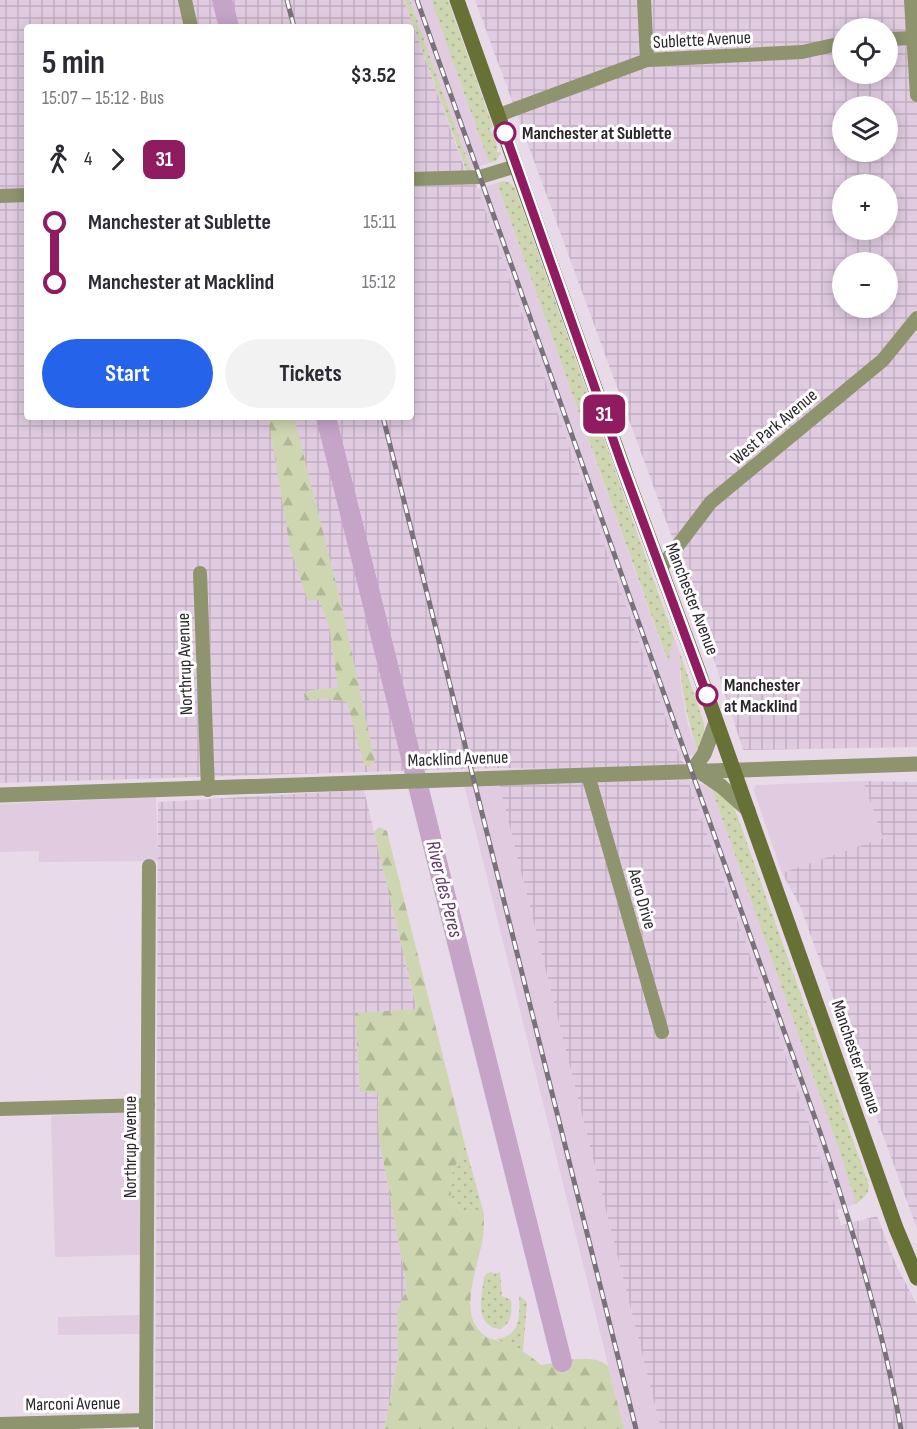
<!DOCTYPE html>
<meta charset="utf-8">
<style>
:root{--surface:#fff;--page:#f2f2f3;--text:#2b2b33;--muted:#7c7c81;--accent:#2563eb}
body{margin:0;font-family:"Sofia Sans Condensed",sans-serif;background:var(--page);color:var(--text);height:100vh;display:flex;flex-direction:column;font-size:22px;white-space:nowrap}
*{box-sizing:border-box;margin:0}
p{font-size:20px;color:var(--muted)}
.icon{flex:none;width:33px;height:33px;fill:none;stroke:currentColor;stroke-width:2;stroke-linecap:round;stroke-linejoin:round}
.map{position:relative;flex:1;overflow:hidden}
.panel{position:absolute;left:24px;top:24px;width:390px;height:396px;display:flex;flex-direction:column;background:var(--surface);border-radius:6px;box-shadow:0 3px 15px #0003}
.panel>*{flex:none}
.badge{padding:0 12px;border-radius:9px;font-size:21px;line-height:39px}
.tools{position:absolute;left:832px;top:18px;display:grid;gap:12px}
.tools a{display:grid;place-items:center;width:66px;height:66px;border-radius:50%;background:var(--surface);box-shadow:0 3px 15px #0003;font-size:30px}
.map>.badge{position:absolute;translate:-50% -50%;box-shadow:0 0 0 3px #fff}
.legs{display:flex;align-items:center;gap:9px;height:66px;padding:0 18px;font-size:20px}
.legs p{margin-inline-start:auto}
.summary{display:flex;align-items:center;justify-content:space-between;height:102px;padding:0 18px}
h1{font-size:33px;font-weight:700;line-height:45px}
.button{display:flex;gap:12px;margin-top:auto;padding:12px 18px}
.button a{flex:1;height:69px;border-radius:36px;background:var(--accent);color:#fff;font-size:24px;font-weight:700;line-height:69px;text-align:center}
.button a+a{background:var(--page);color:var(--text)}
ul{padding:0 18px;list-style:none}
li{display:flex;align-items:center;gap:21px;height:60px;font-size:22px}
li i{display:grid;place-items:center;width:9px;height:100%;margin:0 8px;background:currentColor}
li i::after{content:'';width:15px;height:15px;margin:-8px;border:4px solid;border-radius:50%;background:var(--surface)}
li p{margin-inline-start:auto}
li:first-child i{background:linear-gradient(#0000 50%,currentColor 0)}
li:last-child i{background:linear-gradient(currentColor 50%,#0000 0)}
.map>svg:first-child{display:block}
</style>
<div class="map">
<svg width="917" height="1429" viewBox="0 0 917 1429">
<defs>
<pattern id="industrial-grid" width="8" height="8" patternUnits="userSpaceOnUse" patternTransform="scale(1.5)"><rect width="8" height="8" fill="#e0cbe1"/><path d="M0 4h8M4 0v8" fill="none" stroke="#c0aec1"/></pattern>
<pattern id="grass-dots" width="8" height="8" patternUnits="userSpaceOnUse" patternTransform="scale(1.5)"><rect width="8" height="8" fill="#ced6b1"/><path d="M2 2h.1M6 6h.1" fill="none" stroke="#b1b898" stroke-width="1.8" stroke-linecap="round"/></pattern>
<pattern id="forest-firs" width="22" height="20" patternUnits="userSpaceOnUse" patternTransform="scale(1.5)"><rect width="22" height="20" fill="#ced6b1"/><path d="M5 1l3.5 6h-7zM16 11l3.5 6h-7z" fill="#b1b898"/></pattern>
</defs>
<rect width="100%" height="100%" fill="#e9dae9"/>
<g fill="#e0cbe1">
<polygon points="410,0 431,0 489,163 471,170"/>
<polygon points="497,183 667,661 674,637 680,653 680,677 682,694 688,725 698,752 681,760 477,189"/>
<polygon points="688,780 711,787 838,1147 856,1204 836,1210 814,1136"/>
<polygon points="863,781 883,838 782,873 754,791 755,785"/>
<polygon points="499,784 661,1429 624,1429 464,785"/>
<polygon points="156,797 158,861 39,862 39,851 0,852 0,804"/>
<polygon points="138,1112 141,1116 141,1255 55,1257 51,1116"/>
<polygon points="139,1315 140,1334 58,1335 58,1317"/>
</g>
<g fill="url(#industrial-grid)" fill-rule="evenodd">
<path d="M0 0H404L465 170H471L681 760 692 771 498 768 0 783ZM27 27H411V417H27Z"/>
<path d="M475 0H917V747L743 750 694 597ZM843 28H888V74H843ZM843 106H888V152H843ZM843 184H888V230H843ZM843 262H888V308H843Z"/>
<polygon points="688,780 814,1136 841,1225 877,1216 897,1267 917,1304 917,1429 661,1429 499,784"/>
<polygon points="863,781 917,782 917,1229 800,906 782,873 883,838"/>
<polygon points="364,790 417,1010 355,1014 360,1092 378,1092 379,1138 407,1288 397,1312 398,1358 384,1429 155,1429 158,802"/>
</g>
<g fill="url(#grass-dots)">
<polygon points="404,0 410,0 471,170 466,170"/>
<path d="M431 0H448L493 127 489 129C494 133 498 144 497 152L501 153 496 161 489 163Z"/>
<polygon points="504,181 510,183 515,188 674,637 668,662 497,183"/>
<path d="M680 653 704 723V732L698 752C687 719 680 688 680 653Z"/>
<path d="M711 787 734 807 738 818 869 1185C869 1195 863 1198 856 1204L838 1147Z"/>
<path d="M465 1145 484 1214C476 1210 468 1214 461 1210 449 1205 449 1181 453 1171 457 1161 462 1156 465 1145Z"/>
<path d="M492 1272 493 1274 500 1272 502 1296 511 1300C512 1313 512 1323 500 1329 473 1326 482 1296 484 1277L487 1273Z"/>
<path d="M519 1295 527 1302 523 1352 496 1339C521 1337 520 1315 519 1295Z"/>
</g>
<g fill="url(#forest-firs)">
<polygon points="268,417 294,417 342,607 375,762 369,767 364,765 347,702 323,698 305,701 304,694 311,690 338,687 329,626 319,600 308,601 290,548"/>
<path d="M379 827 387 831 465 1145C462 1156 457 1161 453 1171 449 1181 449 1205 461 1210 468 1214 476 1210 484 1214 484 1221 484 1230 483 1237 479 1265 456 1314 484 1335 490 1340 499 1340 506 1343 518 1348 531 1356 541 1365 562 1362 590 1352 608 1366L624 1429H384L398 1358 397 1312 407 1288 379 1138 378 1093 360 1092 355 1013 417 1009 374 832Z"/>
</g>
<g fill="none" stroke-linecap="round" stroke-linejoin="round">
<g stroke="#c5a4c7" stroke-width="20">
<polyline points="222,0 229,27"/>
<polyline points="326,417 562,1362"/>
</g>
<g stroke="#8d946e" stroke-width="14">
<polyline points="185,0 191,27"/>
<polyline points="644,0 647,60"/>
<polyline points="911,0 917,95"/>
<polyline points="888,39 913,38"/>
<polyline points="499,115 647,60 802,52 843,43"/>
<polyline points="411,179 480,177 516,166"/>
<polyline points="0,196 27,195"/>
<polyline points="660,569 711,502 883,360 917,318"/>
<polyline points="200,573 208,790"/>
<polyline points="588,775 662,1032"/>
<polyline points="0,1109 148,1105"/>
<polyline points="0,1424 146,1420"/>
<polyline points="146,1429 149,866"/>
</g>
<g stroke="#8d946e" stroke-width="15">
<polyline points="692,771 704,754 716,722"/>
<polyline points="699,771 721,786 748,810"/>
<polyline points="0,795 917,764"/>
</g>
<polyline stroke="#677035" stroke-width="15" points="457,0 628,481 697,667 896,1228 917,1278"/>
<defs>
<g id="rail">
<polyline points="287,0 294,27"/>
<path d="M417 0 820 1132C853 1230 883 1328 901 1429"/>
<polyline points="383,417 636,1429"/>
</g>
</defs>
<use href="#rail" stroke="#7a717b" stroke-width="5"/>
<use href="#rail" stroke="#fff" stroke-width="3" stroke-dasharray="9" stroke-linecap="butt"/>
</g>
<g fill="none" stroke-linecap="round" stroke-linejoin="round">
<defs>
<polyline id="line-1" points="505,133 621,462 707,695"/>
</defs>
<use href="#line-1" stroke="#fff" stroke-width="14"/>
<use href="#line-1" stroke="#901b61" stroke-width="9"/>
</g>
<g fill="#fff" stroke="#901b61" stroke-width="3">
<circle cx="505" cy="133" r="10"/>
<circle cx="707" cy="695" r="10"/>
</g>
<g text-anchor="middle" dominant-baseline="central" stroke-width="6" stroke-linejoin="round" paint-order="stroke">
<g font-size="18" fill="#2b262c" stroke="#fff">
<text transform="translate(702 40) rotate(-3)">Sublette Avenue</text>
<text transform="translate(774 427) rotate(-40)">West Park Avenue</text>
<text transform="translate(692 599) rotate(69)">Manchester Avenue</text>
<text transform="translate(185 664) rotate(-92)">Northrup Avenue</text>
<text transform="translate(458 759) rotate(-2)">Macklind Avenue</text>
<text transform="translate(642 899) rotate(74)">Aero Drive</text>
<text transform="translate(856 1057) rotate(71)">Manchester Avenue</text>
<text transform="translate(130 1147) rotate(-90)">Northrup Avenue</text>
<text transform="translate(73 1404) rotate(-1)">Marconi Avenue</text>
</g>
<g font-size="18" font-weight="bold" fill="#2b262c" stroke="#fff" text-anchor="start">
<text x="522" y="133">Manchester at Sublette</text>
<text x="724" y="685">Manchester<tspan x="724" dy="21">at Macklind</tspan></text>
</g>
<g font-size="20" font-style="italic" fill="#643867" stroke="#fff">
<text transform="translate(444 889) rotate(76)">River des Peres</text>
</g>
</g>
</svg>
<div class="tools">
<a><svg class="icon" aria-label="locate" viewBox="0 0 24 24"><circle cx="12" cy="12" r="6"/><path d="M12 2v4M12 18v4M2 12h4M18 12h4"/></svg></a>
<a><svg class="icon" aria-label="layers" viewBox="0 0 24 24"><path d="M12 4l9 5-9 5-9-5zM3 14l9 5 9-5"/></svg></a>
<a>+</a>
<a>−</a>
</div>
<b class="badge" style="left:604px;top:414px;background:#901b61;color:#fff">31</b>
<section class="panel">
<div class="summary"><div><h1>5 min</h1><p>15:07 – 15:12 · Bus</p></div><b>$3.52</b></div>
<div class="legs"><svg class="icon" aria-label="walk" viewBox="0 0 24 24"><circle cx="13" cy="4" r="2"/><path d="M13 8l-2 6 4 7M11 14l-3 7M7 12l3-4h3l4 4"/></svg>4<svg class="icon" aria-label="forward" viewBox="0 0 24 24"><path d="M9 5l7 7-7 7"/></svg><b class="badge" style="background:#901b61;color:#fff">31</b></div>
<ul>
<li><i style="color:#901b61"></i><b>Manchester at Sublette</b><p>15:11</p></li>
<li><i style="color:#901b61"></i><b>Manchester at Macklind</b><p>15:12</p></li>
</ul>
<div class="button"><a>Start</a><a>Tickets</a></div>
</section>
</div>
